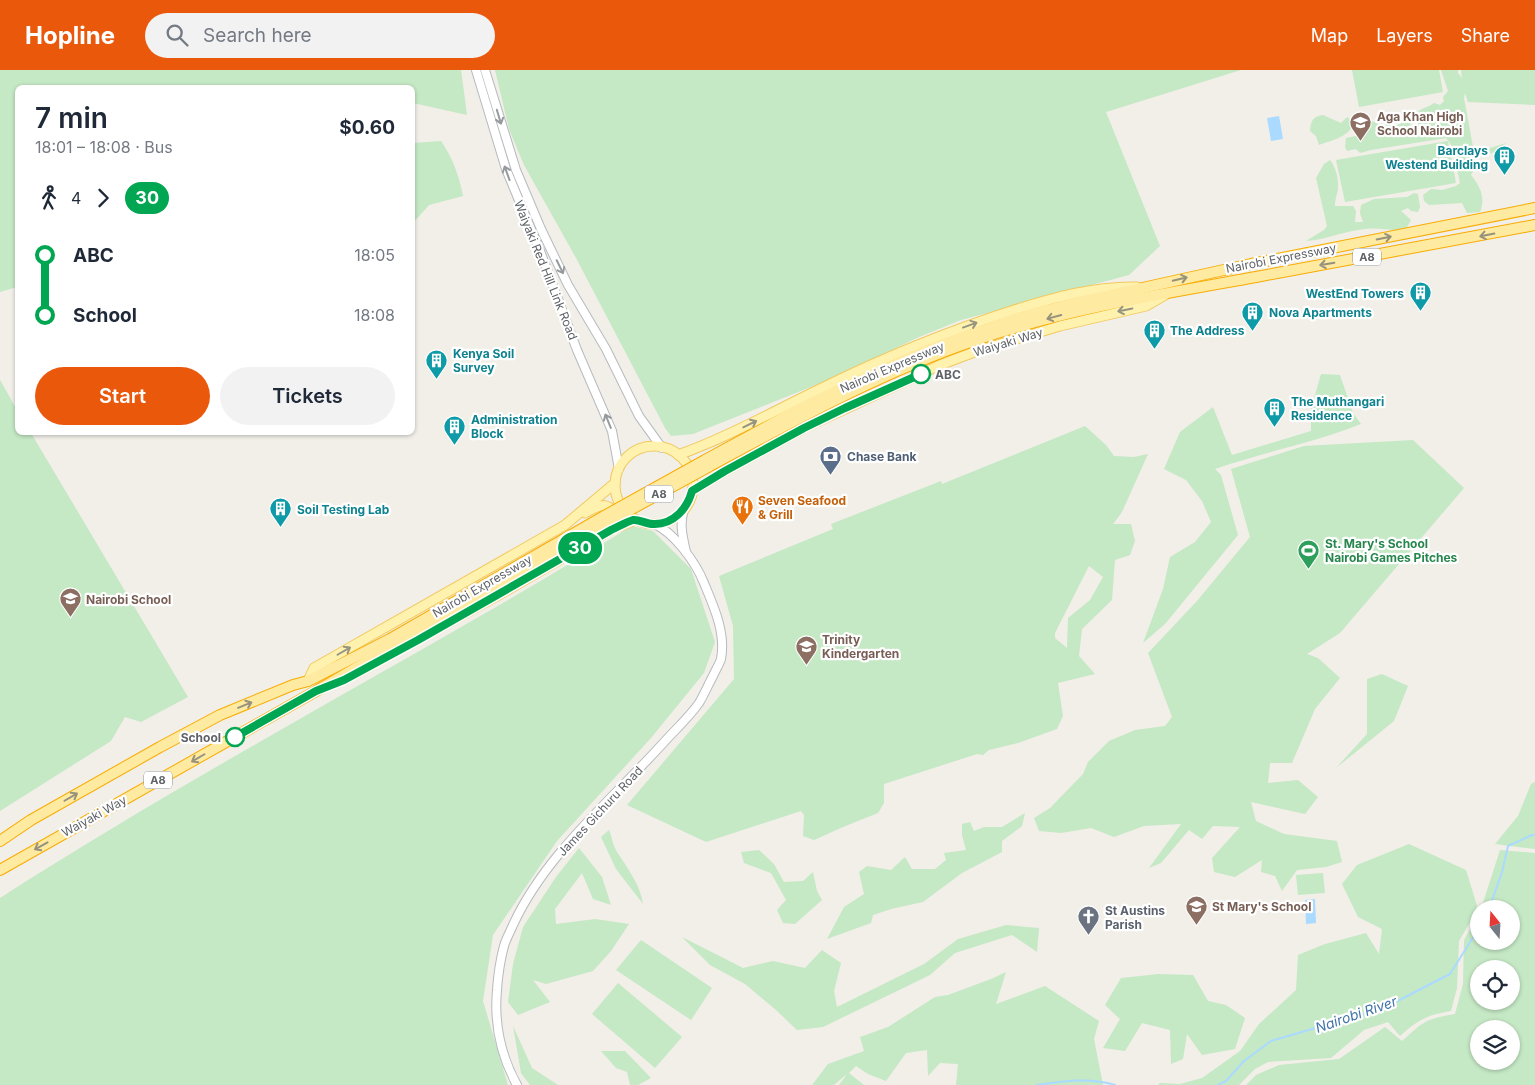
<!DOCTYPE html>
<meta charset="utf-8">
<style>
:root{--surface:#fff;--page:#f2f2f3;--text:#1f2937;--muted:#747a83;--accent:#ea580c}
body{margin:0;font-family:Inter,sans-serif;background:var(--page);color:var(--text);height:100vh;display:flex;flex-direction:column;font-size:19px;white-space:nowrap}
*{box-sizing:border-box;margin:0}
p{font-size:16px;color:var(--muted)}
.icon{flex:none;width:28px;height:28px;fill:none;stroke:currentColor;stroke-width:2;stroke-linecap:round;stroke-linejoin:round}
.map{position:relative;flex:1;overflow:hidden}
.drawer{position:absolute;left:15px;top:15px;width:400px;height:350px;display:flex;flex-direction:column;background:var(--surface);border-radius:8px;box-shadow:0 1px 4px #0004}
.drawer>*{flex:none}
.badge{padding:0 10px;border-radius:16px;font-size:18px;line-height:32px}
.needle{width:32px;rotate:342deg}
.controls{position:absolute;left:1470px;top:830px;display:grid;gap:10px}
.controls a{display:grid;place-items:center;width:50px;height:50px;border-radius:50%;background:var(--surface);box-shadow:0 1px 4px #0004;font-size:25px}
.map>.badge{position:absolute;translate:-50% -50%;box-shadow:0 0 0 2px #fff}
.legs{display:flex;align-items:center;gap:8px;height:55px;padding:0 20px;font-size:16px}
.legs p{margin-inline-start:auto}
.head{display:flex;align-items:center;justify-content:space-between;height:85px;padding:0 20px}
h1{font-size:28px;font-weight:600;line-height:38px}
.button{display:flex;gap:10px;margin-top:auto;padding:10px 20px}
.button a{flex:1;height:58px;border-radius:30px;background:var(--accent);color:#fff;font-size:20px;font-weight:600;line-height:58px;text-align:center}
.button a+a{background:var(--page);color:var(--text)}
ul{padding:0 20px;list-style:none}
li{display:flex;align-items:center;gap:18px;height:60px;font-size:19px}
li i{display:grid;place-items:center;width:8px;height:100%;margin:0 6px;background:currentColor}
li i::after{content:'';width:12px;height:12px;margin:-6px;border:4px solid;border-radius:50%;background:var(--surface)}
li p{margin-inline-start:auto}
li:first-child i{background:linear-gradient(#0000 50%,currentColor 0)}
li:last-child i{background:linear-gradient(currentColor 50%,#0000 0)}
header{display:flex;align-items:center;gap:30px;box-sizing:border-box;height:70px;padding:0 25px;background:var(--accent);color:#fff}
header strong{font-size:24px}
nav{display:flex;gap:28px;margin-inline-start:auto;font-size:18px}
.search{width:350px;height:45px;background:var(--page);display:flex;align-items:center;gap:12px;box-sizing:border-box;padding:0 18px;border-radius:28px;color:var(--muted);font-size:19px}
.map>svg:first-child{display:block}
</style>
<header>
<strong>Hopline</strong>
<div class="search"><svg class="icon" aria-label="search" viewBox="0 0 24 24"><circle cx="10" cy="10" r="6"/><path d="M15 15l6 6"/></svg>Search here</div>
<nav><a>Map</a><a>Layers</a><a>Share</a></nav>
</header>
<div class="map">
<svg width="1535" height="1015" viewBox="0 0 1535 1015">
<rect width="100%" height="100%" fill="#f1efe8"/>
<g fill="#c5e8c5" fill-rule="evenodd">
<polygon points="0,0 461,0 467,45 413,33 412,18 18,18 17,217 0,222"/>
<polygon points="495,0 1241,0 1106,42 1160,176 1129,205 961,250 919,267 841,305 693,364 671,366 665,358 576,188 524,95 509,59"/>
<polygon points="1352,0 1439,0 1443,22 1359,37"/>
<path d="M1441 0H1458V3L1462 8 1461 0H1535V35L1468 32 1465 23 1464 28 1473 77 1490 78 1506 73C1494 83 1491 86 1475 84L1476 96 1471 105C1480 116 1486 128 1480 142L1467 143 1462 133 1429 135 1424 131 1423 125 1431 119 1442 120 1456 116 1460 113 1452 76 1446 68 1371 80 1360 83 1356 79 1347 81 1345 77 1346 68 1356 66 1361 57 1371 51 1379 54 1382 56 1390 54 1392 57 1410 50 1411 58 1418 55C1416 35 1421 42 1434 33L1440 35 1444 31 1443 27 1448 21Z"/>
<path d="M1323 45 1341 53 1347 47 1354 52C1350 67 1332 70 1319 75L1316 66 1310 61C1311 51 1312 47 1323 45Z"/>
<path d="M441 71C453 88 459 106 463 126L429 135 413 153V73Z"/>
<polygon points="1448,71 1456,113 1345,132 1336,90"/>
<path d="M1330 90C1336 97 1339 110 1338 119 1337 125 1335 129 1335 136H1353L1356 141 1355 152H1363L1360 143 1361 135 1374 129 1407 127 1414 123 1418 124 1420 137 1418 142 1411 141 1408 138 1401 141 1411 150 1406 159C1393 162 1380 157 1366 159 1349 160 1332 167 1315 170L1306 171 1324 160 1327 156 1316 108 1324 94Z"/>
<path d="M1321 304 1340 305 1353 343 1361 354C1313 373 1263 382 1215 399L1221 405 1238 465 1165 554 1143 573 1163 519 1170 487 1195 472 1211 452 1202 431 1186 410 1164 399 1180 362 1213 337 1232 385 1311 361V339Z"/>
<polygon points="0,310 17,340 18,362 31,363 188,627 141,652 125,647 111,671 0,741"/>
<path d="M1085 356 1106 375 1114 386 1134 387 1148 384 1122 442 1113 454H1131L1135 471 1130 485 1115 490 1112 530 1082 559 1079 586 1095 604 1058 613 1063 646 1057 659 1018 673 989 680 983 685 977 684 884 714V733L878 743 843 757 814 770 803 766 804 745 801 741 706 772 627 735 734 609 733 556 719 506 833 459 831 454 941 411 942 414ZM1089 496 1103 507 1090 530 1068 548 1067 578 1055 568V563Z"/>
<polygon points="1413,370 1464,418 1340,563 1307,584 1318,588 1340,608 1315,639 1292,693 1270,693 1268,713 1298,710 1318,727 1305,744 1251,732 1256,751 1284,764 1337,771 1342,792 1326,797 1297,800 1282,821 1275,806 1261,802 1262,790 1235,807 1214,802 1212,788 1240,757 1213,756 1202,769 1189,760 1161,793 1149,798 1181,754 1144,756 1114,767 1091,758 1061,763 1039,761 1034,748 1050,738 1083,704 1088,692 1109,671 1135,660 1165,656 1172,647 1148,583 1197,531 1250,467 1231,399 1304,376"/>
<path d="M632 456 653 461 691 499 715 572 704 603 651 668 557 771 493 865 483 931 508 1015H0V828C157 727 321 638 482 545 533 516 582 486 632 456Z"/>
<polygon points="1382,604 1408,616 1394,651 1336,698 1367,664 1367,609"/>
<polygon points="1535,712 1535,779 1495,774 1518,746 1531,714"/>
<polygon points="1025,743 1022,756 1002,771 1002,782 962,803 923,832 891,839 873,845 871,853 827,869 844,837 864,824 859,802 867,796 891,800 905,787 912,799 935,799 946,790 944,783 966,780 962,765 962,754 970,752 974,761 984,757 1002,757"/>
<path d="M609 760C612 767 613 776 617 782 628 799 640 814 643 834L616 799 601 767Z"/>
<path d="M1409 774 1466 800 1478 839 1459 871 1457 918 1451 941C1427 945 1418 950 1400 966L1388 952 1364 960 1331 988 1268 992 1255 999 1239 1015H1158L1160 1013 1180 1014 1202 1008 1240 981 1259 954 1296 920 1298 885 1325 874 1366 863 1379 884 1382 859 1358 847 1342 814 1357 795Z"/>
<polygon points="579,778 602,807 611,835 593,829 582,803 555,839 556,854 595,849 629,854 611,881 593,901 546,914 533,910 550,932 518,945 508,932 513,894 523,857 556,807"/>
<polygon points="759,780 774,794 784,812 803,811 813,802 817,821 822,830 795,854 783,853 777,840 786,830 771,803 744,793 741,782"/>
<path d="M1500 780 1535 783V1015H1246L1256 1005 1279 995 1339 989 1385 957 1402 971C1424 951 1426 949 1455 944L1463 914 1464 870 1479 843V871H1511V839H1481ZM1479 899H1511V931H1479ZM1479 959H1511V991H1479Z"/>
<polygon points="1323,803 1325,823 1298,825 1296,805"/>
<polygon points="1006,855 1039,858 1037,882 1012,865 955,883 930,905 823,957 797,960 776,940 745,914 710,895 682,867 743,898 773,891 805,898 822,880 841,893 834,921 837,937 924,894 958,869"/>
<polygon points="641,870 712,918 691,950 616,900"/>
<polygon points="1006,902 996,934 1045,916 1099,951 1094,969 1103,1015 956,1015 958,994 940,993 928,1006 927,980 906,983 886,1011 868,1004 856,996 849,1003 864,1015 839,1015 847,1004 834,1015 812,1015 828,994 864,981 860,967 888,957 935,927 948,925 991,909"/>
<polygon points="1159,904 1193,905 1208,931 1226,935 1245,948 1235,979 1202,985 1187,964 1183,989 1171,994 1170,960 1142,953 1125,981 1103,978 1120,949 1105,935 1121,908"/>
<polygon points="618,913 682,967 655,998 592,944"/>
<polygon points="513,956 532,998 558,1015 530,1015 521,1003"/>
<polygon points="601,981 625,981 651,1008 638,1015 630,1015 627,1002 616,998"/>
</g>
<g fill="#aadaff">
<polygon points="1279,46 1283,69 1271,71 1267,48"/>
<polygon points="1315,829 1316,853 1306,854 1305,830"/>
</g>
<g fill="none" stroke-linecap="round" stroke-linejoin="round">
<g stroke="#aadaff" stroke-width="2">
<polyline points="1489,839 1502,802 1508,776 1532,765 1535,765"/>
<path d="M1037 1015C1063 1011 1089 1007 1115 1015"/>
<polyline points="1218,1015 1226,1011 1244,991 1271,971 1384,938 1450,904 1479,858"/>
</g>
<defs>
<g id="secondary">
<polyline points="476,0 506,99 540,181 577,280 612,361 619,399"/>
<polyline points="485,0 516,100 541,159 568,215 606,279 639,346 662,378"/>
<path d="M684 440C679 454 683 468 686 482"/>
<path d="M517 1015C501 986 494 953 497 920 498 905 500 891 504 876 506 869 510 862 513 855 546 783 614 728 666 670 677 658 690 646 699 633 704 625 708 615 713 606 715 601 719 595 721 589 726 563 714 537 704 513 696 493 674 462 654 454"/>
</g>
<g id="primary">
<circle cx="654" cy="415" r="39"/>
<path d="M678 385C728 367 774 341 822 318 883 288 946 262 1011 241 1053 228 1093 216 1137 217"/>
<polyline points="692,421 725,401 804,358 940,295 977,281 1060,256 1146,236 1165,225"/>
<path d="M585 443C598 436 608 429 616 447"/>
<polyline points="355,604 497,526 611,460 635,450"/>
<polyline points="308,611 314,598 565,455 615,413"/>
</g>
<g id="trunk">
<polyline points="705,390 803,337 855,312 930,279 1020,247 1070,234 1251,194 1535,138"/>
<path d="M708 397C795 350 882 302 976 270 1067 239 1162 224 1256 207 1349 190 1442 173 1535 155"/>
<polyline points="0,771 31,750 160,677 220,645 293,615 308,611 390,569 606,445"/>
<polyline points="0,800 316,621 610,451"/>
</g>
</defs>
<use href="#secondary" stroke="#b6babf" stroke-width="10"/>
<use href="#primary" stroke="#f2c960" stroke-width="11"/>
<use href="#trunk" stroke="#f9ab00" stroke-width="12"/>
<use href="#secondary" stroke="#fff" stroke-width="8"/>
<use href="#primary" stroke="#fff2af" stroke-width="9"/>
<use href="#trunk" stroke="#feeaa1" stroke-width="10"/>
<defs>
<g id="trunk-bridge">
<polyline points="606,445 705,390"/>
<polyline points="610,451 708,397"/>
</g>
</defs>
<use href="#trunk-bridge" stroke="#f9ab00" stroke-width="12" stroke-linecap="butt"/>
<use href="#trunk-bridge" stroke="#feeaa1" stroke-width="10"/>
</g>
<defs><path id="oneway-shaft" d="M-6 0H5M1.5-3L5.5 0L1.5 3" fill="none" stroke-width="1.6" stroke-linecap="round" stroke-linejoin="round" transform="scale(1.25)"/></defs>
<g stroke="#979a9d">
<use href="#oneway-shaft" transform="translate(499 47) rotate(73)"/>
<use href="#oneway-shaft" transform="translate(507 103) rotate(-110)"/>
<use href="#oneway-shaft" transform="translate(560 197) rotate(64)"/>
<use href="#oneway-shaft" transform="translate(608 351) rotate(-112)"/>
</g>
<g stroke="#97927c">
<use href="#oneway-shaft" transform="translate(1487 165) rotate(169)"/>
<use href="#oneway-shaft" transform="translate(1384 168) rotate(-11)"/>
<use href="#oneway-shaft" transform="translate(1327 194) rotate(170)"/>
<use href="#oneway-shaft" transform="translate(1180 209) rotate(-13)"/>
<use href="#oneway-shaft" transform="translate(1054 247) rotate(165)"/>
<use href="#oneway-shaft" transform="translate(245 635) rotate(-22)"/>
<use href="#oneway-shaft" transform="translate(198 688) rotate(150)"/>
<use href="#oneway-shaft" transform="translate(71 727) rotate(-30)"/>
<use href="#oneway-shaft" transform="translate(41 776) rotate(151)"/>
</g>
<g stroke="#979581">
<use href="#oneway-shaft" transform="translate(1125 240) rotate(168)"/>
<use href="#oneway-shaft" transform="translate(970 255) rotate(-20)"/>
<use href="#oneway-shaft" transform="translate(750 354) rotate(-26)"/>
<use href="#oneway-shaft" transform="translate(344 581) rotate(-30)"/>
</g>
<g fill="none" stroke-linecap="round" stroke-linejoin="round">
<defs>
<path id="line-1" d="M235 667 316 621 344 610 418 570 611 460C618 457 626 452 633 450 639 449 646 454 653 454 673 455 687 439 692 421L725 401 804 358 845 338 921 304"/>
</defs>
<use href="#line-1" stroke="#fff" stroke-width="11"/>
<use href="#line-1" stroke="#00a651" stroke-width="8"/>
</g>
<defs>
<symbol id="school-pin" viewBox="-11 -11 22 30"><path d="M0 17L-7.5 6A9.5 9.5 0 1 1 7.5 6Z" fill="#8d6e63" stroke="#fff"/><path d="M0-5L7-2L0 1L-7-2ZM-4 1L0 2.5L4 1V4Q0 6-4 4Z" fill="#fff"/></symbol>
<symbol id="building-pin" viewBox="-11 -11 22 30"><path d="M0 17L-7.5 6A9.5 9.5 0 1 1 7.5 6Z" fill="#0f9aa8" stroke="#fff"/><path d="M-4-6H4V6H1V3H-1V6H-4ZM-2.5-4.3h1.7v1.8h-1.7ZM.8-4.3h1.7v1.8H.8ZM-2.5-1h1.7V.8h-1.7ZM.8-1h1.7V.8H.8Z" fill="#fff"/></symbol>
<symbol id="bank-pin" viewBox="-11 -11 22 30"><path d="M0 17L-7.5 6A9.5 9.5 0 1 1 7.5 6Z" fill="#5c6f8a" stroke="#fff"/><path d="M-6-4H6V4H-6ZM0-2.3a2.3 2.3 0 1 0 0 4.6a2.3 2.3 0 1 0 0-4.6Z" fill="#fff"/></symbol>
<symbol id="restaurant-pin" viewBox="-11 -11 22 30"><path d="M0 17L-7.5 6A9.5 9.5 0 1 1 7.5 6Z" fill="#e8710a" stroke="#fff"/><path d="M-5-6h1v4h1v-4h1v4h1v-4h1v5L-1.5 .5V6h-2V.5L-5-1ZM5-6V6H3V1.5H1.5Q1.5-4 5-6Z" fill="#fff"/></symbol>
<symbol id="stadium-pin" viewBox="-11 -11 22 30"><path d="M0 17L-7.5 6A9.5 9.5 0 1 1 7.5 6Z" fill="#2e9e5b" stroke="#fff"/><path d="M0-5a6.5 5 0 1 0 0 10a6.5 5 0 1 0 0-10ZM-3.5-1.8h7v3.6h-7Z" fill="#fff"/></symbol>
<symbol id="church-pin" viewBox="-11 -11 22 30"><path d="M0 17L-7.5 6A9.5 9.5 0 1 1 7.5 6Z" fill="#6b7280" stroke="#fff"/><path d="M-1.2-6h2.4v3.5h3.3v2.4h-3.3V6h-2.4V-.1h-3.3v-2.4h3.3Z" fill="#fff"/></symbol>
</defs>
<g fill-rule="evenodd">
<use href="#school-pin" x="1348" y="40" width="25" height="34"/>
<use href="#building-pin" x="1492" y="74" width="25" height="34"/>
<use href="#building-pin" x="1408" y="210" width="25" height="34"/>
<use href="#building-pin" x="1240" y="230" width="25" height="34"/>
<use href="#building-pin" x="1142" y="248" width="25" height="34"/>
<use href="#building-pin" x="424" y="278" width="25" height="34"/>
<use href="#building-pin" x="1262" y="326" width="25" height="34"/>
<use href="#building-pin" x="442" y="344" width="25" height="34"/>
<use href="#bank-pin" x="818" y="374" width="25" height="34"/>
<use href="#restaurant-pin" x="730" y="424" width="25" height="34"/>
<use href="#building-pin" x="268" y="426" width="25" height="34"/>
<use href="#stadium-pin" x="1296" y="468" width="25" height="34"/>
<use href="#school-pin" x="58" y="516" width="25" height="34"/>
<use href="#school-pin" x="794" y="564" width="25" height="34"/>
<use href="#school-pin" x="1184" y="824" width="25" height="34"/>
<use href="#church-pin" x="1076" y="834" width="25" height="34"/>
</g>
<g fill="#fff" stroke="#00a651" stroke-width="2.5">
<circle cx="921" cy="304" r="9"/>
<circle cx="235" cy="667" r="9"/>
</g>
<g text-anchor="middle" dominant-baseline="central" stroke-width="4.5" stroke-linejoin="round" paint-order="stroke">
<g fill="#fff" stroke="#8f9295" stroke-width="1">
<rect x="1353" y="178.5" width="28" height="17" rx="4"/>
<rect x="645" y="415.5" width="28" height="17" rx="4"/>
<rect x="144" y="701.5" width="28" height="17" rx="4"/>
</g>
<g font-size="11" font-weight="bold" fill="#5f6368">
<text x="1367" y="187">A8</text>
<text x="659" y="424">A8</text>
<text x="158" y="710">A8</text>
</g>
<g font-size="12" font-weight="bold" fill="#785e54" stroke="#fff" text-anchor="start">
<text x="1377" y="46">Aga Khan High<tspan x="1377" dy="14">School Nairobi</tspan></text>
<text x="86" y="529">Nairobi School</text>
<text x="822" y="569">Trinity<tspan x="822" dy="14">Kindergarten</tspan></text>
<text x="1212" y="836">St Mary's School</text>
</g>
<g font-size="12" font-weight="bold" fill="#0d838f" stroke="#fff" text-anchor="start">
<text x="1488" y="80" text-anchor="end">Barclays<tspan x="1488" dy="14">Westend Building</tspan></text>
<text x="1404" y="223" text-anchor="end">WestEnd Towers</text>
<text x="1269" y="242">Nova Apartments</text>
<text x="1170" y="260">The Address</text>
<text x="453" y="283">Kenya Soil<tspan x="453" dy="14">Survey</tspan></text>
<text x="1291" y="331">The Muthangari<tspan x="1291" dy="14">Residence</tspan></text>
<text x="471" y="349">Administration<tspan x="471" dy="14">Block</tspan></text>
<text x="297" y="439">Soil Testing Lab</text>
</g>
<g font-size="12" fill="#5f6368" stroke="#fff">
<text transform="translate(1281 188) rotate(-11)">Nairobi Expressway</text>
<text transform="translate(546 200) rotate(68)">Waiyaki Red Hill Link Road</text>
<text transform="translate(1008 272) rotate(-17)">Waiyaki Way</text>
<text transform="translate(892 297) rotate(-23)">Nairobi Expressway</text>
<text transform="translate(482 516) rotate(-30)">Nairobi Expressway</text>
<text transform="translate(600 741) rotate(-47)">James Gichuru Road</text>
<text transform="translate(94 746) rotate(-29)">Waiyaki Way</text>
</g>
<g font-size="12" font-weight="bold" fill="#5f6368" stroke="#fff" text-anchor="start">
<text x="935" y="304">ABC</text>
<text x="221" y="667" text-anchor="end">School</text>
</g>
<g font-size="12" font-weight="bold" fill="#4e5e75" stroke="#fff" text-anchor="start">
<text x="847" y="386">Chase Bank</text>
</g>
<g font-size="12" font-weight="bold" fill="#c56008" stroke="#fff" text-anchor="start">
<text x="758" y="430">Seven Seafood<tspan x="758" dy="14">&amp; Grill</tspan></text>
</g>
<g font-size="12" font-weight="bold" fill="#27864d" stroke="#fff" text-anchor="start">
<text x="1325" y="473">St. Mary's School<tspan x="1325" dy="14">Nairobi Games Pitches</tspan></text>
</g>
<g font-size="12" font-weight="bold" fill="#5b616d" stroke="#fff" text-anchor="start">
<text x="1105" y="840">St Austins<tspan x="1105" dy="14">Parish</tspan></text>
</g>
<g font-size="14" font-style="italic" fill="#4174aa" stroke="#fff">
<text transform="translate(1356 944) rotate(-19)">Nairobi River</text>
</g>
</g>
</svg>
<div class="controls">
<a><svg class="needle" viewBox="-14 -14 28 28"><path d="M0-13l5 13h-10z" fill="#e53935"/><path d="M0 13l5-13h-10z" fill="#747a83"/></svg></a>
<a><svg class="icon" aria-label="locate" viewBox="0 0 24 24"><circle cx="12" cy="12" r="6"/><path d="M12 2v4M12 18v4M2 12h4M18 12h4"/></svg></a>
<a><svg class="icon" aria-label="layers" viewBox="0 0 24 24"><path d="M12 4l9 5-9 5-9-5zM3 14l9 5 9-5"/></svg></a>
</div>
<b class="badge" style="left:580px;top:478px;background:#00a651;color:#fff">30</b>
<section class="drawer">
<div class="head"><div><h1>7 min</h1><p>18:01 – 18:08 · Bus</p></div><b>$0.60</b></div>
<div class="legs"><svg class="icon" aria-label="walk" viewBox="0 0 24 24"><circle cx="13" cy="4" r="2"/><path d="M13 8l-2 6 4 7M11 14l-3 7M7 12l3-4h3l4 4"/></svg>4<svg class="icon" aria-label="forward" viewBox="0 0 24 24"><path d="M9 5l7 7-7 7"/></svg><b class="badge" style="background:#00a651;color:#fff">30</b></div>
<ul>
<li><i style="color:#00a651"></i><b>ABC</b><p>18:05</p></li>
<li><i style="color:#00a651"></i><b>School</b><p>18:08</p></li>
</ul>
<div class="button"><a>Start</a><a>Tickets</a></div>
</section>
</div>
